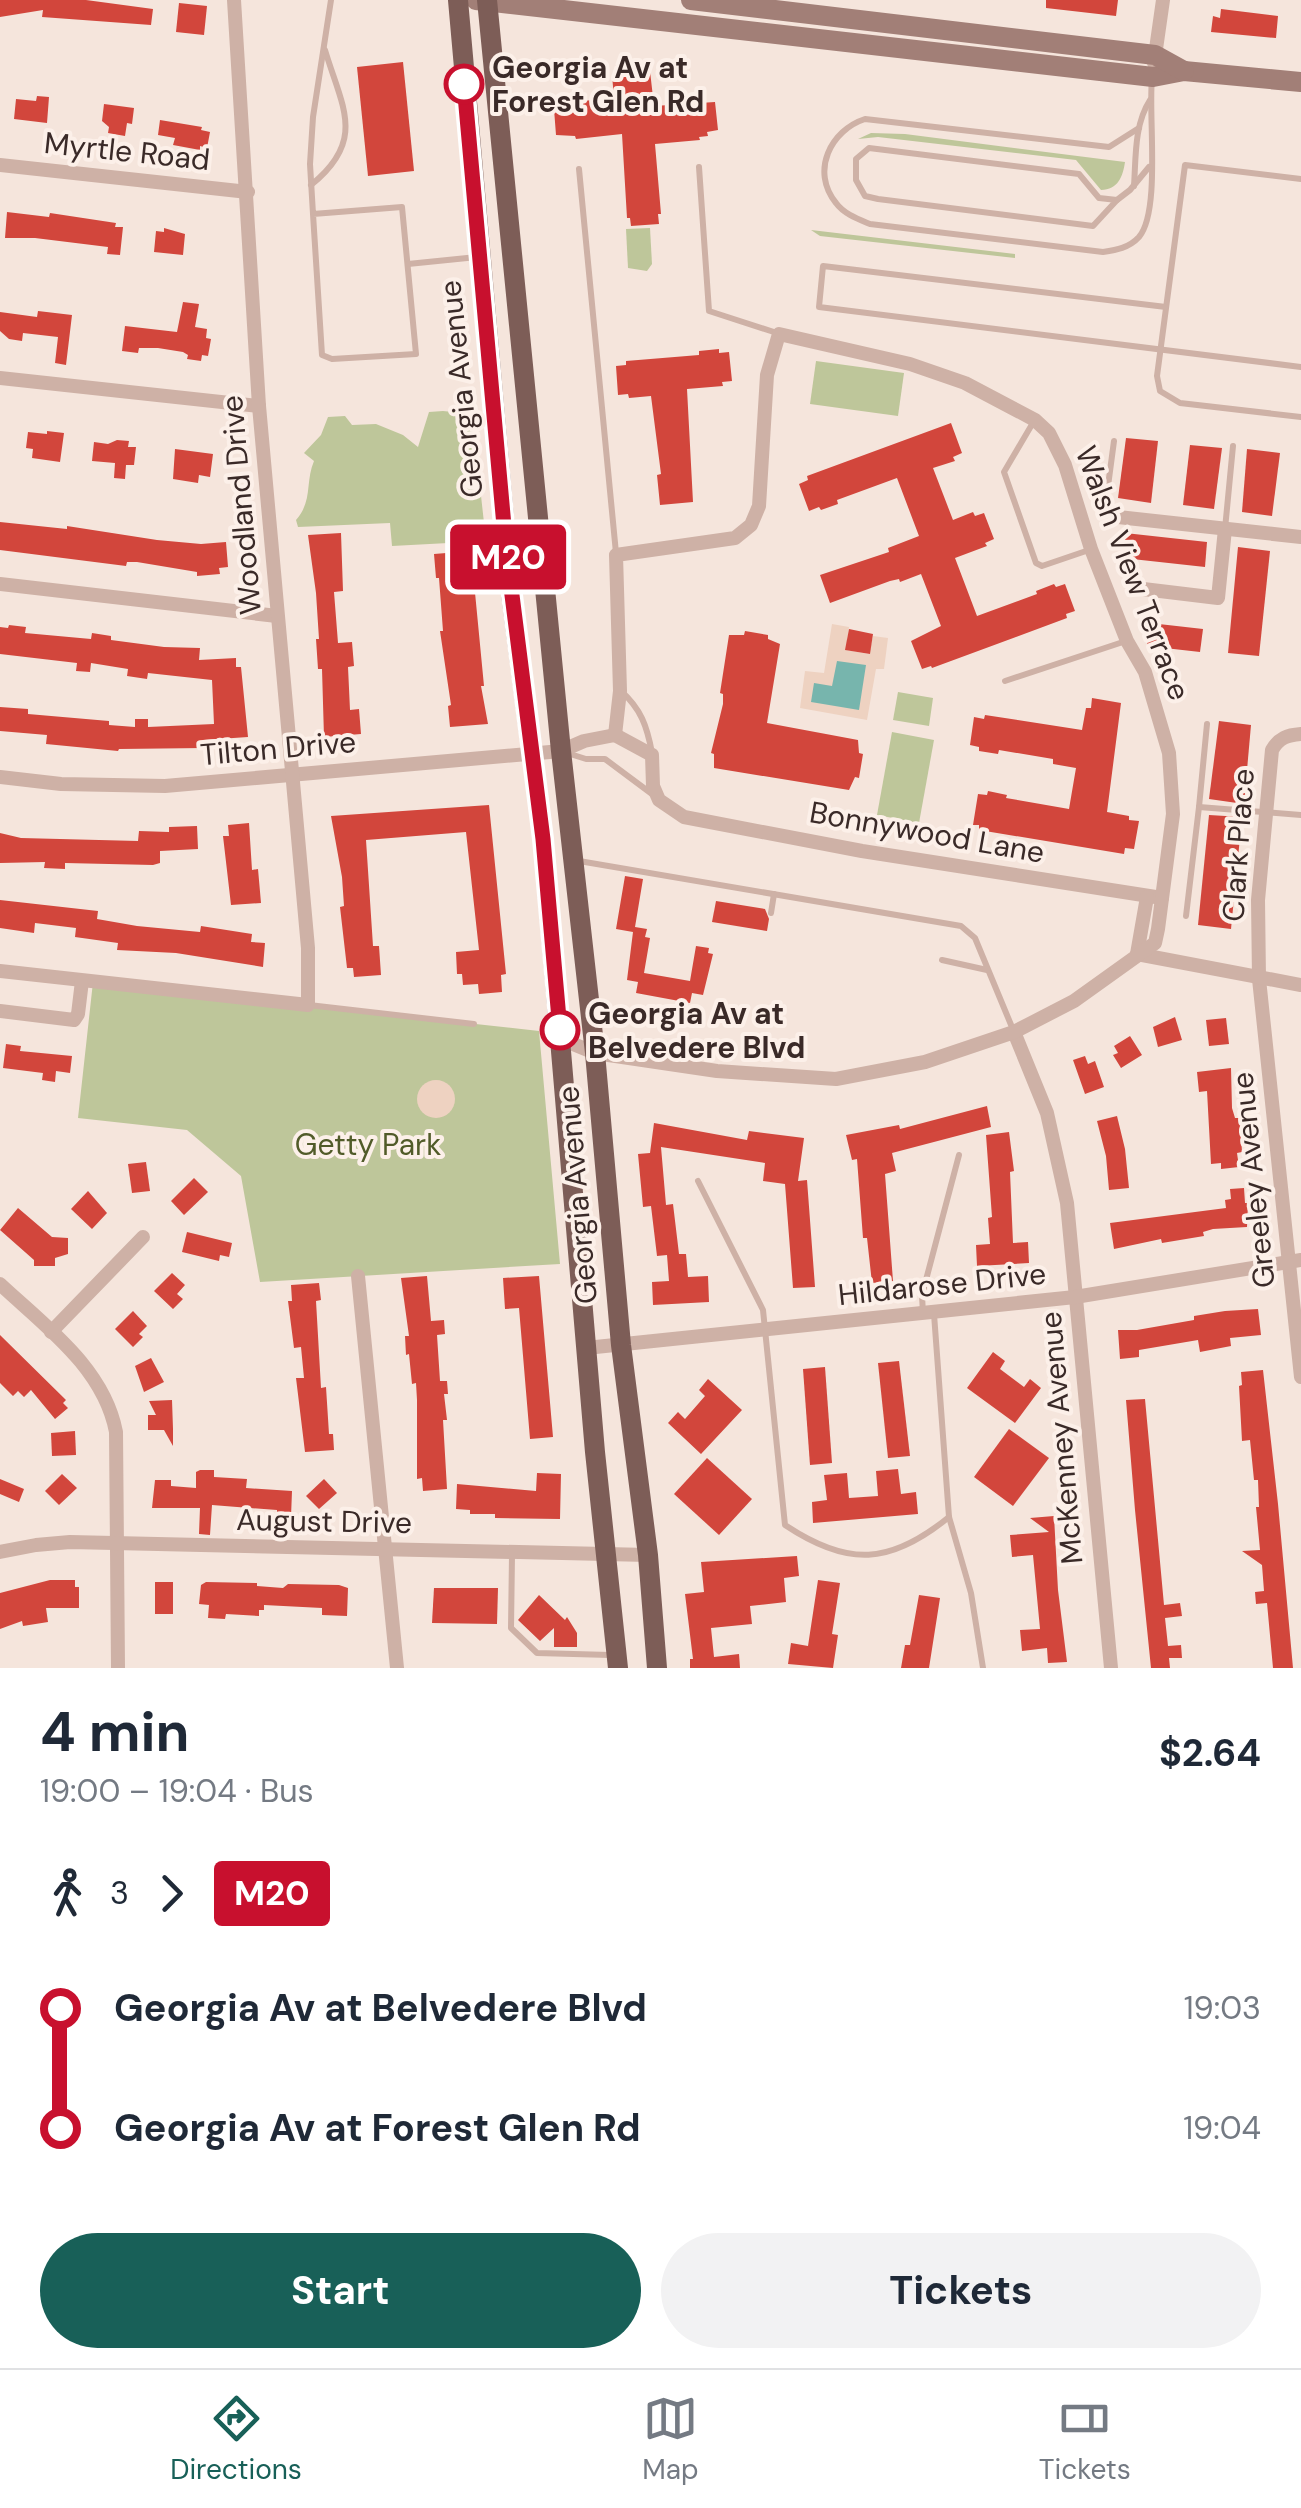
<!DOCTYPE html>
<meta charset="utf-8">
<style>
:root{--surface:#fff;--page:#f2f2f3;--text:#1f2937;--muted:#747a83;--line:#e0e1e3;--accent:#186058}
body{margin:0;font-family:"DM Sans",sans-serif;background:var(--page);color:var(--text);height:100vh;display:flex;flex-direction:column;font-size:38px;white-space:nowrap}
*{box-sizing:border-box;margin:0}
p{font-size:32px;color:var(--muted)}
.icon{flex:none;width:55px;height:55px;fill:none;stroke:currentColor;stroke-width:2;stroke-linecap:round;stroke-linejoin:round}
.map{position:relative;height:1668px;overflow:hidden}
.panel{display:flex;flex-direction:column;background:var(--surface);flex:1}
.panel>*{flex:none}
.badge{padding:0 20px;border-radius:8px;font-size:35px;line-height:65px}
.map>.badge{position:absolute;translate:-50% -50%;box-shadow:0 0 0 5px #fff}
.legs{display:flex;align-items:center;gap:15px;height:110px;padding:0 40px;font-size:32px}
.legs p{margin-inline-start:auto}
.overview{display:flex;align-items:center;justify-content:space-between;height:170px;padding:0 40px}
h1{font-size:55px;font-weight:700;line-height:75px}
.cta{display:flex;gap:20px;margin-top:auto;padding:20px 40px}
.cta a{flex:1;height:115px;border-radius:60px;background:var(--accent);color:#fff;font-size:40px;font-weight:700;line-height:115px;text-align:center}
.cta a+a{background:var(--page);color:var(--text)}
ul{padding:0 40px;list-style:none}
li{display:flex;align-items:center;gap:35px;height:120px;font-size:38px}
li i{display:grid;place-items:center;width:15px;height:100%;margin:0 12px;background:currentColor}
li i::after{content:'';width:25px;height:25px;margin:-12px;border:8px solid;border-radius:50%;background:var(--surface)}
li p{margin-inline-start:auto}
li:first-child i{background:linear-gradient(#0000 50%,currentColor 0)}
li:last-child i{background:linear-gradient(currentColor 50%,#0000 0)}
.tabs{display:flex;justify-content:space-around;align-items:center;height:140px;border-top:2px solid var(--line);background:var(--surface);font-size:28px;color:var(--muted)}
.tabs a{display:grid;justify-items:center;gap:5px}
.tabs .active{color:var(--accent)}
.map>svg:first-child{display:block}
</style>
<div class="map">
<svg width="1301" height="1668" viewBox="0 0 1301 1668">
<rect width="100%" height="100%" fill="#f5e5dc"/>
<g fill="#bec69a">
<path d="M871 133 905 134 1125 162C1123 176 1118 190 1101 190L1076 160 878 137 858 139Z"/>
<polygon points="650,228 652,264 647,271 628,268 626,229"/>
<polygon points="811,230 1015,254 1015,258 820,236"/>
<polygon points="816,361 904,373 898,416 810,404"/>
<path d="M443 411 472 414 486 541 392 546 390 523 298 527 296 520C313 501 305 482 314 461L304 453 321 435 328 417 345 416 352 425 376 424 403 435 418 447 429 412Z"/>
<polygon points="898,692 933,698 929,726 893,720"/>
<polygon points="892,732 934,740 919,823 877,815"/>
<polygon points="93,982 539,1031 560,1264 260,1282 241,1176 187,1130 78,1118"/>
</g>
<g fill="#eed2c1">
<polygon points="832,624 849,627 846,650 869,654 873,636 888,638 884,669 876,669 867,720 800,708 805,671 824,673"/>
<circle cx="436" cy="1099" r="19"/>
</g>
<polygon fill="#77b5ad" points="837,661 866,665 859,710 811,702 814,683 832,686"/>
<g fill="#d2463c">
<polygon points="0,0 86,0 153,9 151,25 42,17 43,10 0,17"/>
<polygon points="1046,0 1118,0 1116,16 1046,8"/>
<polygon points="179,3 207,6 204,35 176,32"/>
<polygon points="1221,9 1278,16 1276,38 1211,32 1213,16 1220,18"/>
<polygon points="403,62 414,171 368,176 357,67"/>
<polygon points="645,62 645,71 650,71 654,106 715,102 718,130 707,132 708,136 699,137 700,140 655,144 661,214 658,214 659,224 631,226 630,218 627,218 622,134 576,139 575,136 556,135 554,109 572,107 572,102 614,98 612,75 616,75 615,65"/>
<polygon points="37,96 49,97 47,123 14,119 16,99 36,101"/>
<polygon points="104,104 134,108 132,124 127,123 125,136 108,133 109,127 102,121"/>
<polygon points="160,120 202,127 201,130 210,132 207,148 200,146 200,150 173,145 175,138 158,135"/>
<polygon points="7,212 49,217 50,213 116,223 115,227 123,227 120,255 107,254 108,247 35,238 5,238"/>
<polygon points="164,228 185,234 183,255 154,252 156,231 164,232"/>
<polygon points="183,302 199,304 195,327 207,329 206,338 211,339 208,356 202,355 201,361 187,359 188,355 183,352 158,348 139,348 138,353 122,351 125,326 177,332"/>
<polygon points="38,311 72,315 66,365 55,363 58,337 23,333 22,341 9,339 0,331 0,312 37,317"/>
<polygon points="719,349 719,353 729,352 732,381 722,382 723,386 687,389 693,502 660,505 657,475 661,474 651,396 629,398 628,394 618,395 616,366 626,365 626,361 699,355 699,351"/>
<polygon points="951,423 962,453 953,457 955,461 933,468 953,520 973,512 975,516 984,513 994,539 985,543 987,546 955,558 977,616 1037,594 1036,591 1054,584 1056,587 1065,584 1075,611 1066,614 1067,618 932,668 931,666 922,669 911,641 941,626 921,574 900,582 899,579 890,581 830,603 820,575 889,552 888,548 919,536 897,478 837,500 838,504 821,510 819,507 809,511 799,484 808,480 807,476"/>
<polygon points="47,431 64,433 60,462 32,458 33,449 26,448 28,432 47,434"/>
<polygon points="1126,438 1158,441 1151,503 1118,498"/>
<polygon points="117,440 129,441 128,447 136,447 134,465 126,465 125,479 114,478 115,463 92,461 94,442 108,444"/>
<polygon points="1190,445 1222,448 1214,509 1183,505"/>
<polygon points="175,449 213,454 210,477 199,475 198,483 173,479"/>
<polygon points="1247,449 1280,453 1272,516 1242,512"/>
<polygon points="0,522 67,529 67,526 157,540 201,544 226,542 228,567 219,568 220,574 197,576 197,572 137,562 127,562 126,566 0,550"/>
<polygon points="341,533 343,591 334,592 338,643 352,642 354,666 348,667 350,710 359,709 361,734 324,737 322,669 318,669 316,639 319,639 316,593 308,535"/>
<polygon points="1125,533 1207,542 1205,567 1123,558"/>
<polygon points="1238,547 1270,551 1259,656 1228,653"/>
<polygon points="471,551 484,686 481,686 488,724 450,727 448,706 451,705 440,631 443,631 439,578 436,578 434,554"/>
<polygon points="1150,623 1203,629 1200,652 1147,646"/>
<polygon points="9,625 26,627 25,633 91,639 92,633 111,636 111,640 164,647 200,648 199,660 236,658 236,667 241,667 248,737 204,740 204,748 119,749 118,751 46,744 47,735 0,731 0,707 28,709 28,714 109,721 109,725 135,727 135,719 148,719 148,727 214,724 212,680 148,673 147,679 127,676 128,669 91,663 90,672 76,671 77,663 0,654 0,627 8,628"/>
<polygon points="849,629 873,634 870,654 845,650"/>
<polygon points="745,631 768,635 768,639 780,644 767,723 858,740 859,753 863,754 859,778 855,777 849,790 714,768 714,754 711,753 723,704 723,694 720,693 729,635 744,635"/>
<polygon points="1092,698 1121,703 1107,812 1129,816 1129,820 1139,821 1134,849 1125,848 1124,854 979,830 979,825 973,825 978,794 987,795 988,791 1007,795 1006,798 1069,809 1076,768 1053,764 1053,759 999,750 998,754 979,751 979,747 970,745 974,717 984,719 985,715 1082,730 1086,708 1091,708"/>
<polygon points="1219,721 1251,725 1244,804 1209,799"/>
<polygon points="489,805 506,974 501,975 502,992 479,994 478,984 463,985 462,974 457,974 456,952 479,950 466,832 366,840 373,946 379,946 381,975 354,977 353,968 347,968 340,907 344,906 342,877 331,816"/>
<polygon points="1209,815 1242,817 1231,929 1198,925"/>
<polygon points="249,823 252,870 258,869 261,903 231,905 223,836 229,836 228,825"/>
<polygon points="197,826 198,849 160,851 160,863 153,865 65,863 65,869 44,868 45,862 0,863 0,833 21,838 138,841 139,831 169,832 169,827"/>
<polygon points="625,876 643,879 635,927 647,929 645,937 650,938 644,973 690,981 696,946 709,948 708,953 713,954 703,995 692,993 690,1003 636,993 638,982 627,980 633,932 616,929"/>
<polygon points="0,900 98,911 97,919 137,926 200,932 201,926 252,934 251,942 265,943 263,967 176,953 117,950 118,943 75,937 76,928 35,923 34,933 0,928"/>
<polygon points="716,901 765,909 769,919 767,931 712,922"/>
<polygon points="1175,1017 1182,1040 1158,1047 1153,1027"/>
<polygon points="1226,1018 1229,1044 1209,1046 1206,1020"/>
<polygon points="1130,1036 1142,1055 1121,1068 1113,1055 1118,1053 1114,1046"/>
<polygon points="6,1044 21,1046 20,1051 72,1056 70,1073 56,1071 55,1082 42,1080 43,1073 3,1068"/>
<polygon points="1085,1056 1088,1064 1095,1061 1104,1087 1085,1094 1073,1060"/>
<polygon points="1231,1068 1232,1108 1235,1118 1240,1118 1242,1152 1237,1153 1239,1167 1221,1169 1221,1163 1211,1164 1207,1091 1199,1092 1197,1072"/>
<polygon points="987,1106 991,1127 892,1153 896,1171 885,1174 893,1281 872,1283 867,1238 863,1238 857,1159 852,1160 846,1135 899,1125 900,1129"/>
<polygon points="1117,1116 1125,1149 1129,1188 1109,1190 1106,1156 1097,1121"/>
<polygon points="654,1123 747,1140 749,1131 804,1138 798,1181 807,1180 815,1287 793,1288 785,1184 763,1181 765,1163 661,1147 666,1205 673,1204 679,1254 686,1254 688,1277 708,1276 709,1302 653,1305 652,1282 669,1281 667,1255 657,1256 651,1206 643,1207 638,1154 650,1153"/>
<polygon points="1009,1132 1014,1171 1010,1172 1013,1243 1028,1242 1029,1263 977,1266 976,1245 990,1244 988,1218 992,1217 986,1135"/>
<polygon points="146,1162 150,1191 132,1193 128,1164"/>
<polygon points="194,1178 208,1192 184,1215 171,1201"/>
<polygon points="1244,1188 1245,1203 1248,1203 1247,1227 1213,1229 1203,1232 1204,1236 1162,1243 1161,1239 1114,1249 1110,1223 1226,1208 1225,1200 1231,1199 1230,1189"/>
<polygon points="88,1191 107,1213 92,1229 71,1209"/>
<polygon points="18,1208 52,1237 68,1238 68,1254 55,1258 55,1266 34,1266 34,1260 0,1230"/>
<polygon points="187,1232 232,1243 229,1257 220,1255 219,1261 182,1252"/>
<polygon points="172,1273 185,1285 177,1294 183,1299 173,1309 154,1291"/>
<polygon points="427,1276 431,1321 444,1320 445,1334 437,1335 440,1381 447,1381 448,1394 444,1394 447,1420 443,1420 447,1489 423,1491 422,1478 417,1479 417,1400 416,1383 412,1384 409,1354 406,1355 405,1336 409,1336 401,1278"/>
<polygon points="539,1276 553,1437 530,1439 519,1308 505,1309 503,1278"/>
<polygon points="319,1283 321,1300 316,1301 321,1388 326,1387 329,1434 333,1434 334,1450 305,1452 296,1378 304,1378 301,1347 294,1348 288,1301 292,1301 291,1285"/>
<polygon points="1258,1309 1261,1335 1230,1338 1231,1346 1200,1352 1198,1340 1139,1350 1139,1357 1120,1359 1118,1330 1137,1330 1194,1320 1194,1316 1225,1311"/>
<polygon points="133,1311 147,1326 139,1334 143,1337 133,1347 115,1329"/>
<polygon points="0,1335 66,1400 63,1403 68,1408 55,1419 31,1390 24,1397 18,1391 13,1396 0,1383"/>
<polygon points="993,1352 1005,1361 1000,1369 1024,1387 1030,1379 1041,1388 1015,1423 967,1388"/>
<polygon points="151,1358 164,1382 144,1392 135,1366"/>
<polygon points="899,1361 910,1456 888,1458 878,1363"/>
<polygon points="825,1367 832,1463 810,1465 803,1369"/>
<polygon points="1263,1370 1278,1504 1293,1668 1273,1668 1267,1603 1256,1604 1255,1592 1264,1591 1262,1565 1242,1551 1260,1550 1256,1507 1259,1507 1258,1480 1254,1480 1250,1440 1242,1441 1239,1386 1242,1385 1241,1372"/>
<polygon points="708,1379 742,1410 701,1454 668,1423 678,1412 685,1419 705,1396 699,1390"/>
<polygon points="1145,1399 1164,1605 1180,1603 1182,1616 1165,1618 1168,1646 1181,1645 1182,1658 1169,1658 1170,1668 1151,1668 1135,1510 1126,1400"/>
<polygon points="172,1400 173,1429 173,1446 164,1430 148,1430 148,1415 156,1415 149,1401"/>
<polygon points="1009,1429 1049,1458 1013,1506 974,1477"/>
<polygon points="75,1431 76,1455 52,1456 51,1433"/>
<polygon points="707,1458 752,1499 719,1535 674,1494"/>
<polygon points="898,1469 901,1494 916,1492 918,1514 813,1523 812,1502 827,1500 824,1475 847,1473 849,1498 878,1496 876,1471"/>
<polygon points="200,1470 214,1470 214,1477 247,1479 246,1488 292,1491 291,1517 277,1516 277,1510 212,1505 210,1535 199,1534 200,1508 152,1508 155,1480 171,1480 171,1486 196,1488 196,1472"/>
<polygon points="537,1473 561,1474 560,1519 495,1518 495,1514 470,1514 470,1510 456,1509 457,1484 536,1491"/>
<polygon points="62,1474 77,1488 59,1505 45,1491"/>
<polygon points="0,1479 24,1489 19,1502 0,1494"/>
<polygon points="324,1479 337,1493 319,1509 306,1496"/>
<polygon points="1054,1516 1058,1590 1067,1662 1048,1663 1047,1648 1022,1651 1020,1630 1040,1629 1033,1555 1012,1557 1010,1535 1049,1532 1030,1518"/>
<polygon points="797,1556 799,1576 784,1578 786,1602 750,1606 752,1624 711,1628 714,1657 739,1654 740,1668 690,1668 690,1659 693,1659 685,1594 704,1592 701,1562"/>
<polygon points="50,1580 75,1580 75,1587 79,1587 79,1608 46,1608 48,1622 23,1626 22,1621 0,1629 0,1593"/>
<polygon points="818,1580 840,1583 832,1634 838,1635 833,1668 788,1664 791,1643 808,1646"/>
<rect x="155" y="1582" width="18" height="32"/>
<polygon points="206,1582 257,1583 257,1586 283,1588 288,1584 339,1585 348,1588 347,1616 322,1615 322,1608 264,1605 264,1610 259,1610 259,1616 226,1614 225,1619 208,1618 209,1605 199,1604 201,1585"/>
<polygon points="434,1588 498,1588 497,1624 432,1623"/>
<polygon points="539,1595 565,1620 567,1617 577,1633 577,1647 554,1647 554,1628 540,1641 518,1620"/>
<polygon points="919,1595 940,1598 929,1668 901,1668 905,1645 910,1645"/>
</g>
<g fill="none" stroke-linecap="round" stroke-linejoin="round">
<g stroke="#ceb1a6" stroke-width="6">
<path d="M1139 128 1109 147 865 119C831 130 810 171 836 203 844 214 858 219 870 224L1103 252C1116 250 1129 248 1139 237 1161 211 1148 114 1152 79"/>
<polygon points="869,148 1079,174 1099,198 1117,200 1093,226 878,199 865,196 856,180 856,159"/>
<polyline points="699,167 709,311 777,333"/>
<polyline points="579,169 616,553"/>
<polyline points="1301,179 1185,165 1157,376 1160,391 1180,403 1301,417"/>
<path d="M311 185C367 140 342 107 325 50"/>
<path d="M1134 186C1136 157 1134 125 1150 100"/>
<polyline points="1117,200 1130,190 1149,167"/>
<polyline points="313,214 322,355 332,359 416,354 402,207 313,214 310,164 313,117 331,0"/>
<polyline points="408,264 477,257"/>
<polyline points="1166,307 823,266 819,307 1301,367"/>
<polyline points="1034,421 1004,472 1036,563 1042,566 1089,550"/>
<polyline points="1114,441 1106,501 1109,512 1116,516"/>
<polyline points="1225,529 1233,446"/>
<polyline points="1005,681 1126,641"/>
<path d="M621 691C641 709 647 726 652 753"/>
<polyline points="567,753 586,759 605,759 652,794"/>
<polyline points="1199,807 1207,724"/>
<polyline points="579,861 961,926 975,938 1014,1032"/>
<polyline points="771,913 774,894"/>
<polyline points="1186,916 1199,807 1301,815"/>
<polyline points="942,960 987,970"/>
<polyline points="309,1005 474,1024"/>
<path d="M698 1181 763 1310 785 1525C848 1567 890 1565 949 1517"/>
<polyline points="923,1314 922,1295 959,1155"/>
<polyline points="934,1314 949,1517 971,1593 983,1668"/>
<polyline points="512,1555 511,1628 537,1653 610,1655"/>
</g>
<g stroke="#ceb1a6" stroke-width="14">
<polyline points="1154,63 1163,0"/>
<polyline points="0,165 248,192"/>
<polyline points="0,378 259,406"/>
<polyline points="1118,517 1301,537"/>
<polyline points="0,584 277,616"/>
<polyline points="1135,588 1218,598 1225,529"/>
<path d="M1301 734C1287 735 1279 738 1272 750L1258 900 1259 979 1301 1377"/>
<polyline points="0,777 61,784 165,786 561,751 584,741 615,735 652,755 653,786 659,800 684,817 862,851 1162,898"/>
<polyline points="1137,954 1301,985"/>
<polyline points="1137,954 1147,897"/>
<polyline points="0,971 308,1005 308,948 259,406 234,0"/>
<polyline points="0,1011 74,1020 78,1014 82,981"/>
<polyline points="1014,1032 1047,1113 1067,1203 1111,1668"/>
<polyline points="561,1039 595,1053 717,1071 836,1079 925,1062 1014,1032 1074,1001 1155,943 1158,929 1173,814 1169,753 1145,672 1127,641 1091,549 1065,465 1049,433 1035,420 965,383 910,364 779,334 767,375 759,506 751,525 735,538 616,555 620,691 615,735"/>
<polyline points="358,1276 397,1668"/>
<path d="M0 1284C45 1326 104 1368 116 1432L118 1668"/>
<polyline points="51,1332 143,1237"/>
<polyline points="586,1348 1075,1297 1301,1260"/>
<polyline points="0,1552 36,1545 70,1542 648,1555"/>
</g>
<g stroke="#a27f77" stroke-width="20">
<polyline points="476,0 1153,77 1184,71 1301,82"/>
<polyline points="691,0 1155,55 1184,71"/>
</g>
<g stroke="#7d5d57" stroke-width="20">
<polyline points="458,0 510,586 543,839 595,1452 618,1668"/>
<polyline points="487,0 561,751 595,1053 621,1345 648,1555 657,1668"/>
</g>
</g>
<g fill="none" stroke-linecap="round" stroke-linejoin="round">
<defs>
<polyline id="line-1" points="464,84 506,548 543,839 560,1030"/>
</defs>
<use href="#line-1" stroke="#fff" stroke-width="22"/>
<use href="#line-1" stroke="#c8102e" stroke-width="15"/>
</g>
<g fill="#fff" stroke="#c8102e" stroke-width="5">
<circle cx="464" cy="84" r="18"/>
<circle cx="560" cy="1030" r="18"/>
</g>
<g text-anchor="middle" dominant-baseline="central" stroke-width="8" stroke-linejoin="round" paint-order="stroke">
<g font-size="30" font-weight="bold" fill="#3a2a28" stroke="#fcf0e9" text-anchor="start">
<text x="492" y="67">Georgia Av at<tspan x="492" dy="34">Forest Glen Rd</tspan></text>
<text x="588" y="1013">Georgia Av at<tspan x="588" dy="34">Belvedere Blvd</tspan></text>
</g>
<g font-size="30" fill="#3a2a28" stroke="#fcf0e9">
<text transform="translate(127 151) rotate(6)">Myrtle Road</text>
<text transform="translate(461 389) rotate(-96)">Georgia Avenue</text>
<text transform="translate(241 505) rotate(-95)">Woodland Drive</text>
<text transform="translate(1133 573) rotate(69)">Walsh View Terrace</text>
<text transform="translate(278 748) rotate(-5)">Tilton Drive</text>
<text transform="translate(927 832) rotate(10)">Bonnywood Lane</text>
<text transform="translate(1238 845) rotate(-86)">Clark Place</text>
<text transform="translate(1253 1180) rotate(-96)">Greeley Avenue</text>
<text transform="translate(577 1195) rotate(-95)">Georgia Avenue</text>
<text transform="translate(942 1284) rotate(-6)">Hildarose Drive</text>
<text transform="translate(1061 1438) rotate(-95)">McKenney Avenue</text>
<text transform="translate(324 1521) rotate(1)">August Drive</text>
</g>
<g font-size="30" fill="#515b29" stroke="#fcf0e9">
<text x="368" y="1144">Getty Park</text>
</g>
</g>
</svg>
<b class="badge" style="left:508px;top:557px;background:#c8102e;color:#fff">M20</b>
</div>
<section class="panel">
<div class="overview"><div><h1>4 min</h1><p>19:00 – 19:04 · Bus</p></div><b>$2.64</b></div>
<div class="legs"><svg class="icon" aria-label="walk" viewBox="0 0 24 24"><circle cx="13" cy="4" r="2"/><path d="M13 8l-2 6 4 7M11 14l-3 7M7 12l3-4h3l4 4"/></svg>3<svg class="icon" aria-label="forward" viewBox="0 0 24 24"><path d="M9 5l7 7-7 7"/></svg><b class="badge" style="background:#c8102e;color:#fff">M20</b></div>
<ul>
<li><i style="color:#c8102e"></i><b>Georgia Av at Belvedere Blvd</b><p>19:03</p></li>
<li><i style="color:#c8102e"></i><b>Georgia Av at Forest Glen Rd</b><p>19:04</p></li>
</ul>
<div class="cta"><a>Start</a><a>Tickets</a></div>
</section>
<nav class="tabs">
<a class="active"><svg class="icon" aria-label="directions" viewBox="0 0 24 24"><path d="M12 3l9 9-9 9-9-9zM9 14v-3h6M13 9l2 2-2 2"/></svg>Directions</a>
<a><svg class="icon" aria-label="map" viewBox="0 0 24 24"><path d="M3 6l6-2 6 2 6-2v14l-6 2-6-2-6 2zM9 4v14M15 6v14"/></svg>Map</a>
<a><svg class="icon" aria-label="tickets" viewBox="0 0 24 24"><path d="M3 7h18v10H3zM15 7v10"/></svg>Tickets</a>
</nav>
